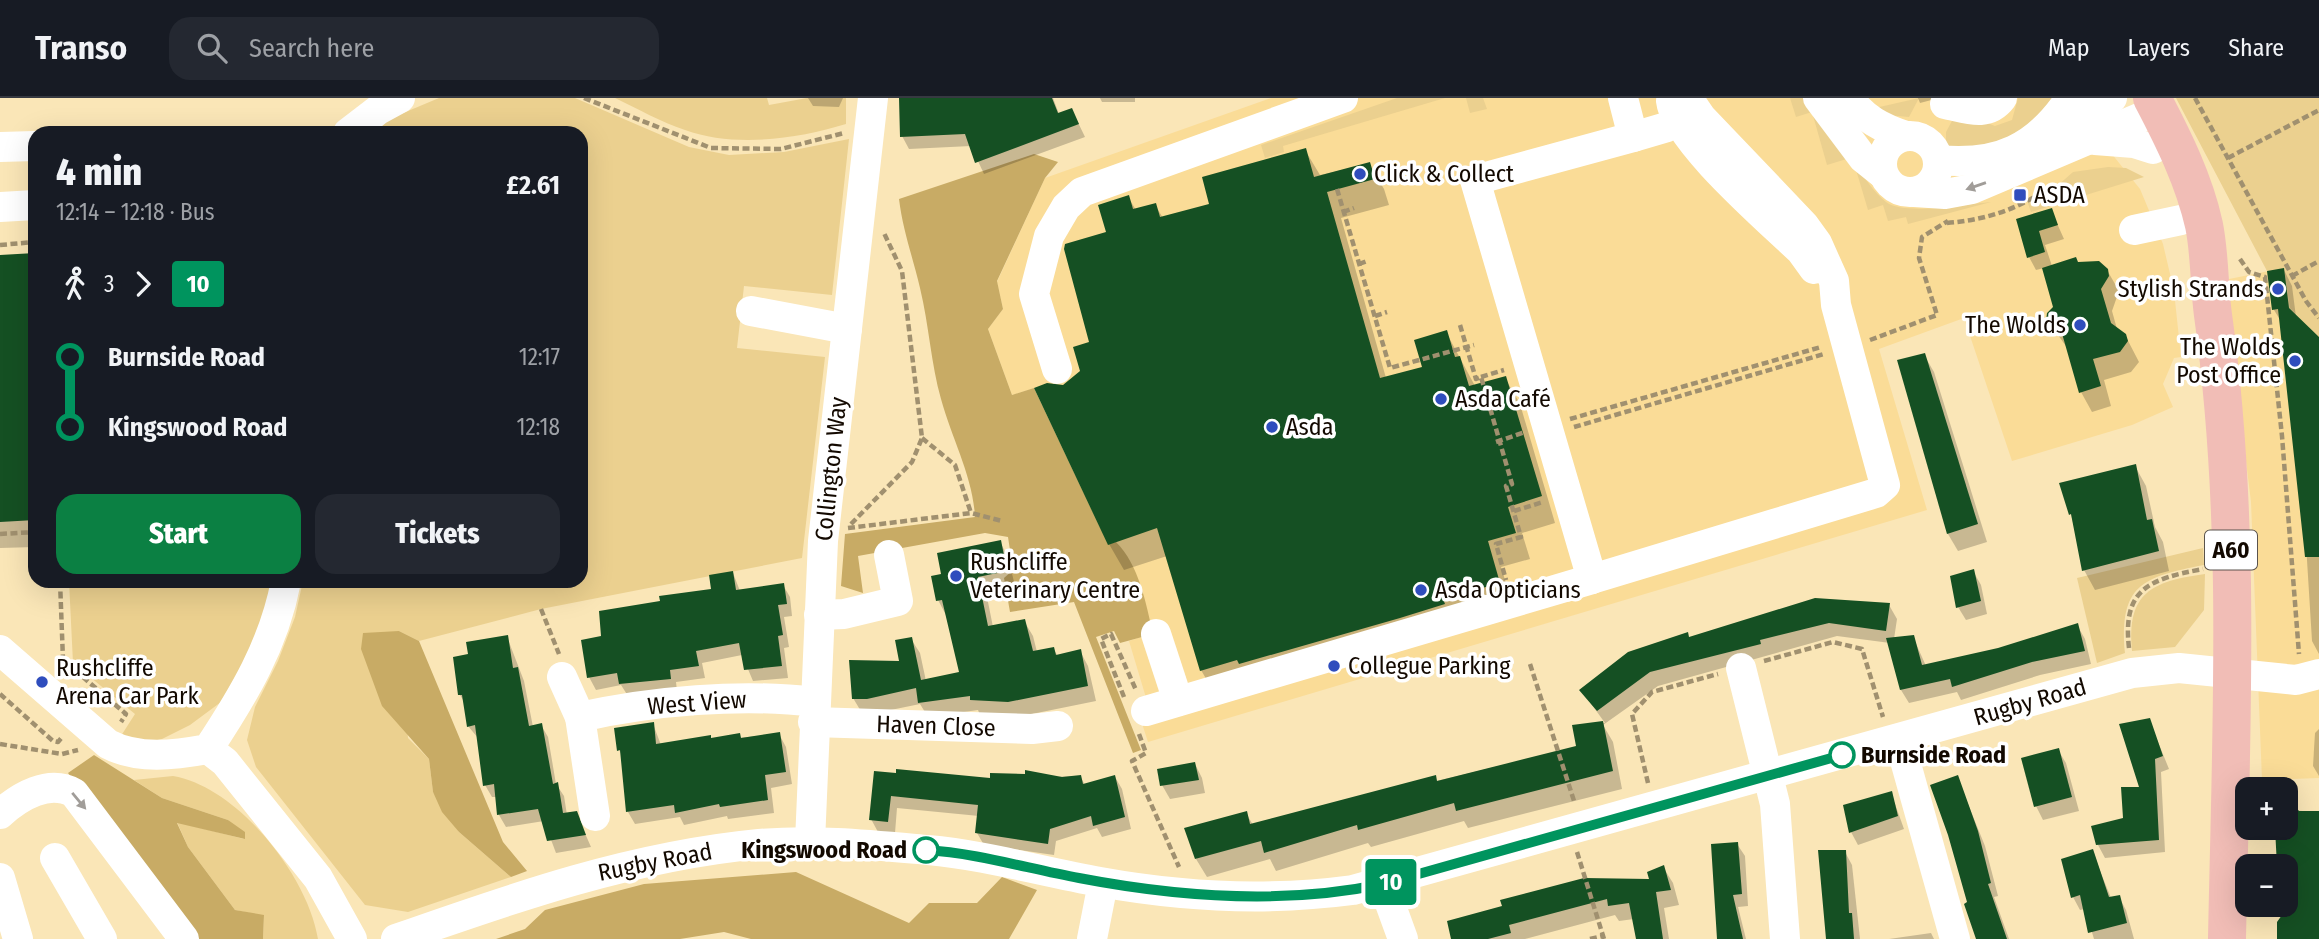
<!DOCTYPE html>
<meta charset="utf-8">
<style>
:root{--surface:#171b24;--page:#242831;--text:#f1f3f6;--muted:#9ea1a6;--line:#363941;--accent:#0b8043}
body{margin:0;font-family:"Fira Sans Condensed",sans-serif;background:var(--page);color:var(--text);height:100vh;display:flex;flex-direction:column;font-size:26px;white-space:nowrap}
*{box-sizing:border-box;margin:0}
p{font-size:23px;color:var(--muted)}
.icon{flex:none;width:38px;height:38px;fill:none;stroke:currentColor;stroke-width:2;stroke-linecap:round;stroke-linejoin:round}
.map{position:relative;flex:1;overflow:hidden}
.panel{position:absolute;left:28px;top:28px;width:560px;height:462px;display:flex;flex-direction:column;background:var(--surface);border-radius:21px;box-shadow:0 7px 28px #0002}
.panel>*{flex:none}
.badge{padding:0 14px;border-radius:5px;font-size:24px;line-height:46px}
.tools{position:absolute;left:2235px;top:679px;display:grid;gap:14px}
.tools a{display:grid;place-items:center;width:63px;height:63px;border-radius:14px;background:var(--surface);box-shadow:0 7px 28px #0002;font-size:35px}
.map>.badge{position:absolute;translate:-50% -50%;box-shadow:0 0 0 4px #fff}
.legs{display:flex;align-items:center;gap:10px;height:77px;padding:0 28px;font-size:23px}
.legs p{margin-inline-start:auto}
.head{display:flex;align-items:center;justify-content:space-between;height:119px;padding:0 28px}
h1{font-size:38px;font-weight:800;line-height:52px}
.primary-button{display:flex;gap:14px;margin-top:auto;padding:14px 28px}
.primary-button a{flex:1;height:80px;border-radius:21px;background:var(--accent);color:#fff;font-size:28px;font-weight:800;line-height:80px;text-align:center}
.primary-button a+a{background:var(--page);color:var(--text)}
ul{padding:0 28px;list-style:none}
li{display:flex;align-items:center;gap:24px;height:70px;font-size:26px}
li i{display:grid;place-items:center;width:10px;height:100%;margin:0 9px;background:currentColor}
li i::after{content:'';width:18px;height:18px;margin:-9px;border:5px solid;border-radius:50%;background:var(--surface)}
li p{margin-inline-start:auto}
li:first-child i{background:linear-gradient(#0000 50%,currentColor 0)}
li:last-child i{background:linear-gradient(currentColor 50%,#0000 0)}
header{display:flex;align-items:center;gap:42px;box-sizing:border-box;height:98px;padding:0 35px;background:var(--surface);border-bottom:2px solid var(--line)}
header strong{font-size:33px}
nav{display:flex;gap:38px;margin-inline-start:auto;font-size:24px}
.search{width:490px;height:63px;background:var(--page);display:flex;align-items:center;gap:18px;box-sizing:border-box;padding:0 24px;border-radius:21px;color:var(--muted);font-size:26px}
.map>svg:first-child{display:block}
</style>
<header>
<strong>Transo</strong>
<div class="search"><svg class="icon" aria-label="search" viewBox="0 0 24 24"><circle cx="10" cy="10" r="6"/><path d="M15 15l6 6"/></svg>Search here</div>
<nav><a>Map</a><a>Layers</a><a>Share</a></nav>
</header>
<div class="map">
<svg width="2319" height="841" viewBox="0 0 2319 841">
<rect width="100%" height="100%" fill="#fae6b7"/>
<g fill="#fadc97">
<polygon points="1271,0 2079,0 2091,30 2140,91 2163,146 2174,193 2181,259 2174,260 2163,286 2173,309 2132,327 2012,363 1964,220 1879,251 1927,412 1148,644 1136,607 1147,603 1129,543 1153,535 1108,447 1035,290 1012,297 988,231 1003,211 997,184 1045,80"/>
<polygon points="2284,170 2290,210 2319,241 2319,680 2262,682 2251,404 2224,182"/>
</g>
<g fill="#ebd08f">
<polygon points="439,0 575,0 689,49 729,57 784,54 849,41 832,197 744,188 737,250 825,259 802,460 541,511 419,543 399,533 408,640 429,661 433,694 459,734 511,779 408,814 365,807 256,669 247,642 255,609 278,563 295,519 303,483 581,483 581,35 376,35 389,21"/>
<path d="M615 0H767L769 7 807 0H846V26C797 41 735 50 685 32 661 24 638 11 615 0Z"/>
<polygon points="1397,0 1445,0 1283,48 1284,54 1265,60 1261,47"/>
<polygon points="1466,0 1483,0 1487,11 1470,15"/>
<polygon points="1790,0 1804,0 1850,60 1827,67 1812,14 1796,19"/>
<polygon points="1919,0 1909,19 1887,17 1875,10"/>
<path d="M2018 0H2059C2024 38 2004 50 1951 50L1946 44V34L1953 21 1980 22 1995 28 2012 22Z"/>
<polygon points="2176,0 2319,0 2319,241 2290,210 2284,171 2267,173"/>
<path d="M1854 65C1864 78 1873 94 1886 104 1904 118 1967 106 1991 104L1908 126 1906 119 1888 123 1883 107 1868 112Z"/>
<polygon points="2108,69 2126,70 2144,79 2031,114 2027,103 2049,95 2073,74"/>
<path d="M2203 450 2204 467C2142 479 2119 487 2125 555L2097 565 2077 480Z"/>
<path d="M2205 476 2204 512 2175 549 2132 553C2126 495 2152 483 2205 476Z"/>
<polygon points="69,483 259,483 275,488 269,520 221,604 190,627 162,641 139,646 119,641 135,616 73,565"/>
<path d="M173 678C238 689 308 778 318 841H263L264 818 235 812 188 749 177 724 244 741 228 722 162 700 134 682Z"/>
</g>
<g fill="#c8ab65">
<path d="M1034 56 1058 64 1045 80 997 183 1003 211 988 231 1012 297 1034 290 1108 446 1116 444C1139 467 1146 505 1153 536L1120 545 1114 533 1096 539 1141 652 1133 655 1074 504 1010 514 1004 480 1013 472 1008 439 985 435 858 458 863 495 841 488 845 436 975 419C973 379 952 341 941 301 931 266 929 227 920 190 913 160 903 133 899 101Z"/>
<polygon points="399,533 419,543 503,744 527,773 511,779 459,734 442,714 433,694 429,661 382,608 361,551 363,535"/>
<polygon points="94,657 162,700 228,722 245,734 245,741 177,725 188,749 235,812 264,817 263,841 194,841 68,675"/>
<polygon points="796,774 909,825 929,805 977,805 1002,779 1037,792 1009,841 751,841 724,834 680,841 496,841 525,831 545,812 644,786"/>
</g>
<g fill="#0003">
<polygon points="808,0 843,0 839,9 813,8"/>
<polygon points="959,0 1053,0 1059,16 1072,12 1085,39 984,76 971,48 909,51 902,38"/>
<polygon points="1100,0 1135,0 1135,4 1102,4"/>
<polygon points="1918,0 1939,0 1920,5"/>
<polygon points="1305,52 1320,77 1369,66 1384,91 1389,107 1341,120 1386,280 1424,270 1446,234 1475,288 1505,280 1520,306 1555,425 1522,435 1530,461 1501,469 1514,511 1216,598 1201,572 1167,458 1124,472 1109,446 1063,289 1082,274 1091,245 1108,136 1128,99 1136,112 1155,107 1163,120 1212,107"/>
<polygon points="2051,112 2064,141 2045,147 2052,168 2078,166 2107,172 2119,193 2112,213 2117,231 2125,237 2139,264 2131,274 2104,282 2111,308 2092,314 2081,294 2068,251 2048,223 2055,210 2044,170 2036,172 2029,159 2018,122"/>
<polygon points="35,157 35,449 0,450 0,158"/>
<polygon points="2284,172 2292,188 2296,219 2319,241 2319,556 2312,543 2306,446 2282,225 2274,212"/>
<polygon points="1924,257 1934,274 1987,444 1958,453 1948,436 1899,263"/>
<polygon points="2135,368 2146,388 2155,429 2163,444 2169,473 2095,492 2084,472 2071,416"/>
<polygon points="1000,444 1008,459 1015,488 986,494 993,529 1024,523 1033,538 1037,554 1053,551 1058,558 1080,553 1088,568 1096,603 1017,619 980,617 978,612 928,619 920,606 876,615 862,615 853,600 901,565 911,541 920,555 926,583 961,575 946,517 938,502 943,477"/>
<polygon points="1973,473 1981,487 1987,516 1966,522 1958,509"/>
<polygon points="733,475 740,493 783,487 790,499 792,518 784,519 789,549 784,550 788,580 753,583 742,557 702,565 705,580 676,584 677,593 628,598 621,587 596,592 589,579 603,540 662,505 713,492"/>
<polygon points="1889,507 1897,521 1894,541 1913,539 1926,568 1999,552 2077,527 2085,541 2091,566 2040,577 1961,602 1957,594 1909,605 1901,592 1890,545 1837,538 1658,588 1603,627 1613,644 1622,691 1468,730 1464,723 1371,749 1368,745 1276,773 1270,761 1207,779 1196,761 1246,715 1253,727 1578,649 1574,628 1605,625 1582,593 1690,540"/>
<polygon points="507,539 524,583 533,629 541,627 548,639 556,686 564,698 567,717 576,715 591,749 556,755 544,723 506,729 499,717 497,699 492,699 485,687 478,640 468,628 465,605 460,597 470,558"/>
<polygon points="2149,622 2169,671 2161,674 2165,754 2105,760 2098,747 2125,721 2141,691"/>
<polygon points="653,626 661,647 779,636 786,649 792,686 771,690 774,715 728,721 727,718 684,727 680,719 635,726 628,714 623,659 619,652"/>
<polygon points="2319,631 2319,678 2313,668 2315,635"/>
<polygon points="2058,652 2066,665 2079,713 2043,722 2036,708"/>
<polygon points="1195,666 1202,680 1205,695 1170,701 1162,687"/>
<polygon points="876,675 992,681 1080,678 1085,687 1115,679 1122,691 1131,731 1102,739 1097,730 1056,743 1054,757 984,747 977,735 979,718 897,710 895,735 878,734 871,721"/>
<polygon points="1957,679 1985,748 1998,798 1994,799 2009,841 1978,841"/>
<polygon points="1891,695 1904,731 1858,747 1851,734"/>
<polygon points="2286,712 2319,714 2319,841 2280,841 2282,807 2286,807 2286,768 2279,768 2277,740 2272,732 2286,730"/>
<polygon points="1737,746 1745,758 1748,808 1738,809 1746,841 1719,841 1712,747"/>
<polygon points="2092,753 2111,800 2119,799 2126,812 2134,841 2094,841 2085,811 2080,812 2073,799 2063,762"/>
<polygon points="1845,754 1852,767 1860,841 1828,841"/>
<polygon points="1663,769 1673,785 1679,807 1664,810 1669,841 1637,841 1634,821 1619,823 1615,817 1525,841 1453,841 1652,783"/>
<polygon points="1931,835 1934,841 1889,841"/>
</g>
<g fill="#155023">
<polygon points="899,0 1052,0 1058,15 1072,10 1079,26 975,65 965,36 900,39"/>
<polygon points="1306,50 1314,79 1370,64 1375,81 1327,94 1380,280 1422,269 1414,242 1447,232 1455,259 1460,258 1469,288 1506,278 1542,398 1508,409 1516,435 1488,443 1500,485 1443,501 1445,506 1400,520 1239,566 1237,562 1200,573 1157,430 1108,447 1034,290 1047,285 1063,287 1080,273 1073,249 1089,244 1064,151 1065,146 1106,134 1098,107 1129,97 1133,111 1156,105 1160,119 1209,106 1202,79"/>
<polygon points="2052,110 2058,127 2039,133 2045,154 2027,160 2016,121"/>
<polygon points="35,155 35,422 0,424 0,157"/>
<polygon points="2076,159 2078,164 2099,163 2108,171 2109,178 2101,191 2111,225 2126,236 2128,243 2120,254 2093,261 2101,288 2079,295 2061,232 2052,230 2046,223 2047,215 2053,209 2042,170"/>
<polygon points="2284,170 2289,210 2319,239 2319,459 2305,459 2278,211 2272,212 2267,173"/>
<polygon points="1925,255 1978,426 1947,436 1897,262"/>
<polygon points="2136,366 2147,422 2152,421 2159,453 2082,473 2071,416 2069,417 2059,385"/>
<polygon points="1001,442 1007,473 978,479 988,528 1025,521 1033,553 1054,549 1056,557 1081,551 1088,588 1008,604 970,602 970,598 918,605 916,590 867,601 852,601 849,562 899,563 895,542 912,539 921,582 959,574 942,502 936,503 931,478 941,476 937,455"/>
<polygon points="1974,471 1981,503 1956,510 1950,478"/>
<polygon points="733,473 736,492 784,485 787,506 778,507 783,537 778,538 782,568 744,572 739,545 696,553 699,568 670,572 671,581 619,586 617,575 587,580 581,542 601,538 599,513 660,503 659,498 711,491 709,477"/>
<polygon points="1815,500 1890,505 1886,533 1829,525 1760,542 1761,546 1650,574 1597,613 1579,592 1628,554 1688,534 1689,539"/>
<polygon points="2078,525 2085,553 2032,564 1952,589 1950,581 1900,592 1886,540 1914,537 1922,567 1998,550"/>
<polygon points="508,537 513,570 518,569 529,628 542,625 553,686 558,684 563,715 577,713 586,737 547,743 538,711 497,717 494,686 483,688 475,627 467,629 462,597 458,597 453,559 468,556 466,544"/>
<polygon points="2150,620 2163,658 2155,661 2159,742 2096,747 2091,728 2123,720 2121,689 2139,689 2119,626"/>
<polygon points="1603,623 1613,673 1456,713 1454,705 1358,732 1357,727 1264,755 1261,743 1195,761 1184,730 1247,713 1250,726 1436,677 1437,683 1576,648 1572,627"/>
<polygon points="654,624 656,646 711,637 711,640 740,635 741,640 780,634 786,674 765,677 768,702 720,709 719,706 675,715 674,707 626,714 620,652 617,653 614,630"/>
<polygon points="2059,650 2072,699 2034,709 2021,660"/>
<polygon points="1195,664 1199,682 1160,688 1157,671"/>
<polygon points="896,671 990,680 990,675 1025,676 1025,672 1062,679 1081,677 1083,686 1115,677 1125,719 1093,728 1091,718 1050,731 1048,746 975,735 978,707 891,698 888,724 869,722 874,673 896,675"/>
<polygon points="1958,677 1978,733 1991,785 1988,786 2007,841 1976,841 1964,806 1967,804 1948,737 1930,687"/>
<polygon points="1892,693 1898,718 1849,735 1843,707"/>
<polygon points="2286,698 2299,713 2319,713 2319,841 2277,841 2277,824 2282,817 2282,807 2286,807 2286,768 2277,768 2275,730 2286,730"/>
<polygon points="1738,744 1742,796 1733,797 1743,841 1717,841 1711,746"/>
<polygon points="2093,751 2109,799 2120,797 2127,825 2088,835 2080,797 2071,800 2061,761"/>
<polygon points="1818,752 1846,752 1849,815 1852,815 1854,841 1826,841"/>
<polygon points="1664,767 1671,792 1656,794 1663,841 1636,841 1629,805 1608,808 1607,801 1509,827 1511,835 1488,841 1451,841 1447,823 1502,808 1500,802 1584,780 1649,781 1647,774"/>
</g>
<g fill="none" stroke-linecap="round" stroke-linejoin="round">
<g stroke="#a0906f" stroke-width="4.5" stroke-dasharray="7 3.5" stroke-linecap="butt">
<polyline points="584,0 711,50 781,51 844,35"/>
<polyline points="2195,0 2306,203 2319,220"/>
<polyline points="2228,60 2319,12"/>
<polyline points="1337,91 1390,270 1474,247"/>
<polyline points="1343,114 1354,110"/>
<path d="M1947 125C1985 122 2021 111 2052 87"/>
<polyline points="0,147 35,144"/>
<polyline points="2240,161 2249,174 2265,179 2282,338 2299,556"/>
<polyline points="1359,166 1367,163"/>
<polyline points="2292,178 2319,163"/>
<polyline points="1375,218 1387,214"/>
<polyline points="1460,227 1476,281 1481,279 1512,386 1506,388 1521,439 1496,446 1506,482"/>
<polyline points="1870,242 1937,217 1919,160 1922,139 1948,123"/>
<polyline points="1481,279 1504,272"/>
<polyline points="1570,321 1821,249"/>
<polyline points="1574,329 1824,256"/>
<polyline points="922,340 955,367 971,415"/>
<polyline points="1496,344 1525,334"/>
<polyline points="1514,413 1543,404"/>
<polyline points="851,426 912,364 922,340 902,173 884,135"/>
<polyline points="848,430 971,415 1002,423"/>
<polyline points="0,436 35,434"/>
<polyline points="60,483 63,562 126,616 121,624"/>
<polyline points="541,511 559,556"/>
<path d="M2129 550C2122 490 2150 481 2203 471"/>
<polyline points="1764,563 1833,544 1862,551 1883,619"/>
<polyline points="1530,566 1575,706"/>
<polyline points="0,596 53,643 58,644 63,638"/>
<polyline points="1124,599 1101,541 1111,536 1136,592"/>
<polyline points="1139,636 1146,655 1132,663 1179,769"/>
<polyline points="0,646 62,656 78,652"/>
<polyline points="1648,685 1632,616 1652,594 1718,576"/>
<polyline points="1577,754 1604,841"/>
<polyline points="1590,841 1603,838"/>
</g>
<g stroke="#fff" stroke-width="30">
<polyline points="1623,0 1633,39"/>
<polyline points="1818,0 1863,60 1883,76"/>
<path d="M1849 0C1864 21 1882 30 1906 38"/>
<path d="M1671 3C1675 42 1770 123 1801 153L1814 171"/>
<path d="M1945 6C1966 10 1987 20 2002 0"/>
<polyline points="1676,22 1667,29 1633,39 1475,82 1592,481 1876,395 1885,387 1836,207 1834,183 1817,145 1804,127 1701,19 1688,0"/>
<polyline points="2052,31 2112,0"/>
<polyline points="348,35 378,12 400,0"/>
<circle cx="1910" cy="66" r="28"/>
<polyline points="2095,42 2134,45 2153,51"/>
<polyline points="0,49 35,48"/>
<path d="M1938 62C1998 68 2037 50 2070 0"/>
<polyline points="1914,94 1945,96 1972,91 2158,12"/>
<polyline points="0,109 35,107"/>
<polyline points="2134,132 2181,122"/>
<polyline points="751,213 847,231"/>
<polyline points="1057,271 1034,196 1049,138 1066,109 1082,94 1343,0"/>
<polyline points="819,517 844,516 898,503 889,457"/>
<polyline points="1156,536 1178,603"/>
<path d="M0 552 108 646C138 662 175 657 208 651 243 598 274 547 286 483"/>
<polyline points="1741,570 1775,706 1785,841"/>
<polyline points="562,579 580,619"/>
<polyline points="1146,613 1592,481"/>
<polyline points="813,624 1032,631 1058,628"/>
<polyline points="1899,641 1955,841"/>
<polyline points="208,651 225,664 318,780 352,841"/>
<path d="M0 716C20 698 49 681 74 695L184 841"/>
<path d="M595 718 580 619C651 603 742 595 814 604"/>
<polyline points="810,744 823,443 873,0"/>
<polyline points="55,760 102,841"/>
<polyline points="0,780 18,841"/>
<polyline points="1383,786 1403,841"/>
<path d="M396 841C515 799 633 758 759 746 815 741 872 747 928 752 985 757 1043 774 1100 784 1183 799 1270 803 1353 792L2132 575 2179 570 2296 582 2319 576"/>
<polyline points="1092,841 1103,785"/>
</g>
<path stroke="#f1bdb6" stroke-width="38" d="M2152 0C2173 40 2194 82 2204 127 2210 156 2209 188 2213 217 2242 425 2231 632 2227 841"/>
</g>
<defs><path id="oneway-solid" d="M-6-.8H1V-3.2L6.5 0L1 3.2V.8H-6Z" transform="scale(1.75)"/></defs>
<g fill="#a19d99">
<use href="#oneway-solid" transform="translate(1976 88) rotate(161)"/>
<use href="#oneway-solid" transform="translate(79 703) rotate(50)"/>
</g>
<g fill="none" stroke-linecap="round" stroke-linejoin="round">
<defs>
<path id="line-1" d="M926 752C977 755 1029 771 1079 780 1178 799 1284 807 1383 786L1842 657"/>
</defs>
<use href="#line-1" stroke="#fff" stroke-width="16"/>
<use href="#line-1" stroke="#00945e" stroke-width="10"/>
</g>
<g fill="#2f4dbd" stroke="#fff" stroke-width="2.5">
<circle cx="1360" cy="76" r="7"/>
<rect x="2013" y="90" width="14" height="14" rx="3.5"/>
<circle cx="2278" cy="191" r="7"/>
<circle cx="2080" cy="227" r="7"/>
<circle cx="2295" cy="263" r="7"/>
<circle cx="1441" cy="301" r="7"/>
<circle cx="1272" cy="329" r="7"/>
<circle cx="956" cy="478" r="7"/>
<circle cx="1421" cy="492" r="7"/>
<circle cx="1334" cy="568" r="7"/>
<circle cx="42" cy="584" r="7"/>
</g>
<g fill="#fff" stroke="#00945e" stroke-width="3.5">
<circle cx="1842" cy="657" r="12"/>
<circle cx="926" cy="752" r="12"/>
</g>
<g text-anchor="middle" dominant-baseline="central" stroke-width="7" stroke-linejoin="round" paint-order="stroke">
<rect fill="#fff" stroke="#5a534c" stroke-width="2" x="2205" y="432.5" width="52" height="39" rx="5"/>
<g font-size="23" font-weight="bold" fill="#130900">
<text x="2231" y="452">A60</text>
</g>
<g font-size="24" fill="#130900" stroke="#fff" text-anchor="start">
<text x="1374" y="76">Click &amp; Collect</text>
<text x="2034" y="97">ASDA</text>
<text x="2264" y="191" text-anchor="end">Stylish Strands</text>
<text x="2066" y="227" text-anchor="end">The Wolds</text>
<text x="2281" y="249" text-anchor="end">The Wolds<tspan x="2281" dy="28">Post Office</tspan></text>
<text x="1455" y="301">Asda Café</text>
<text x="1286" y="329">Asda</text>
<text x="970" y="464">Rushcliffe<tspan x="970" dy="28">Veterinary Centre</tspan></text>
<text x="1435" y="492">Asda Opticians</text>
<text x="1348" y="568">Collegue Parking</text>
<text x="56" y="570">Rushcliffe<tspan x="56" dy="28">Arena Car Park</tspan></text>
</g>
<g font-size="24" fill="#130900" stroke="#fff">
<text transform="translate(831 371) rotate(-84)">Collington Way</text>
<text transform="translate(2030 604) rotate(-16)">Rugby Road</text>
<text transform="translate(697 605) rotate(-4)">West View</text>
<text transform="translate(936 628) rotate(2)">Haven Close</text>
<text transform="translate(655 764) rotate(-11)">Rugby Road</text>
</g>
<g font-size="24" font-weight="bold" fill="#130900" stroke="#fff" text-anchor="start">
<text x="1861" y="657">Burnside Road</text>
<text x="907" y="752" text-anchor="end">Kingswood Road</text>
</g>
</g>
</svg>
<div class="tools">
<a>+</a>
<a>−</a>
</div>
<b class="badge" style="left:1391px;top:784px;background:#00945e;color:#fff">10</b>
<section class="panel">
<div class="head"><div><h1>4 min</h1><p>12:14 – 12:18 · Bus</p></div><b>£2.61</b></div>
<div class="legs"><svg class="icon" aria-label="walk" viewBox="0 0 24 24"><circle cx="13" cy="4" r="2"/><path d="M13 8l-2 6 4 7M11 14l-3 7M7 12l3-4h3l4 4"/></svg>3<svg class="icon" aria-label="forward" viewBox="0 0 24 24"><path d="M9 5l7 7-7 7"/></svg><b class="badge" style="background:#00945e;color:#fff">10</b></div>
<ul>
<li><i style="color:#00945e"></i><b>Burnside Road</b><p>12:17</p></li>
<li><i style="color:#00945e"></i><b>Kingswood Road</b><p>12:18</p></li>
</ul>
<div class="primary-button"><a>Start</a><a>Tickets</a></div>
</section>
</div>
